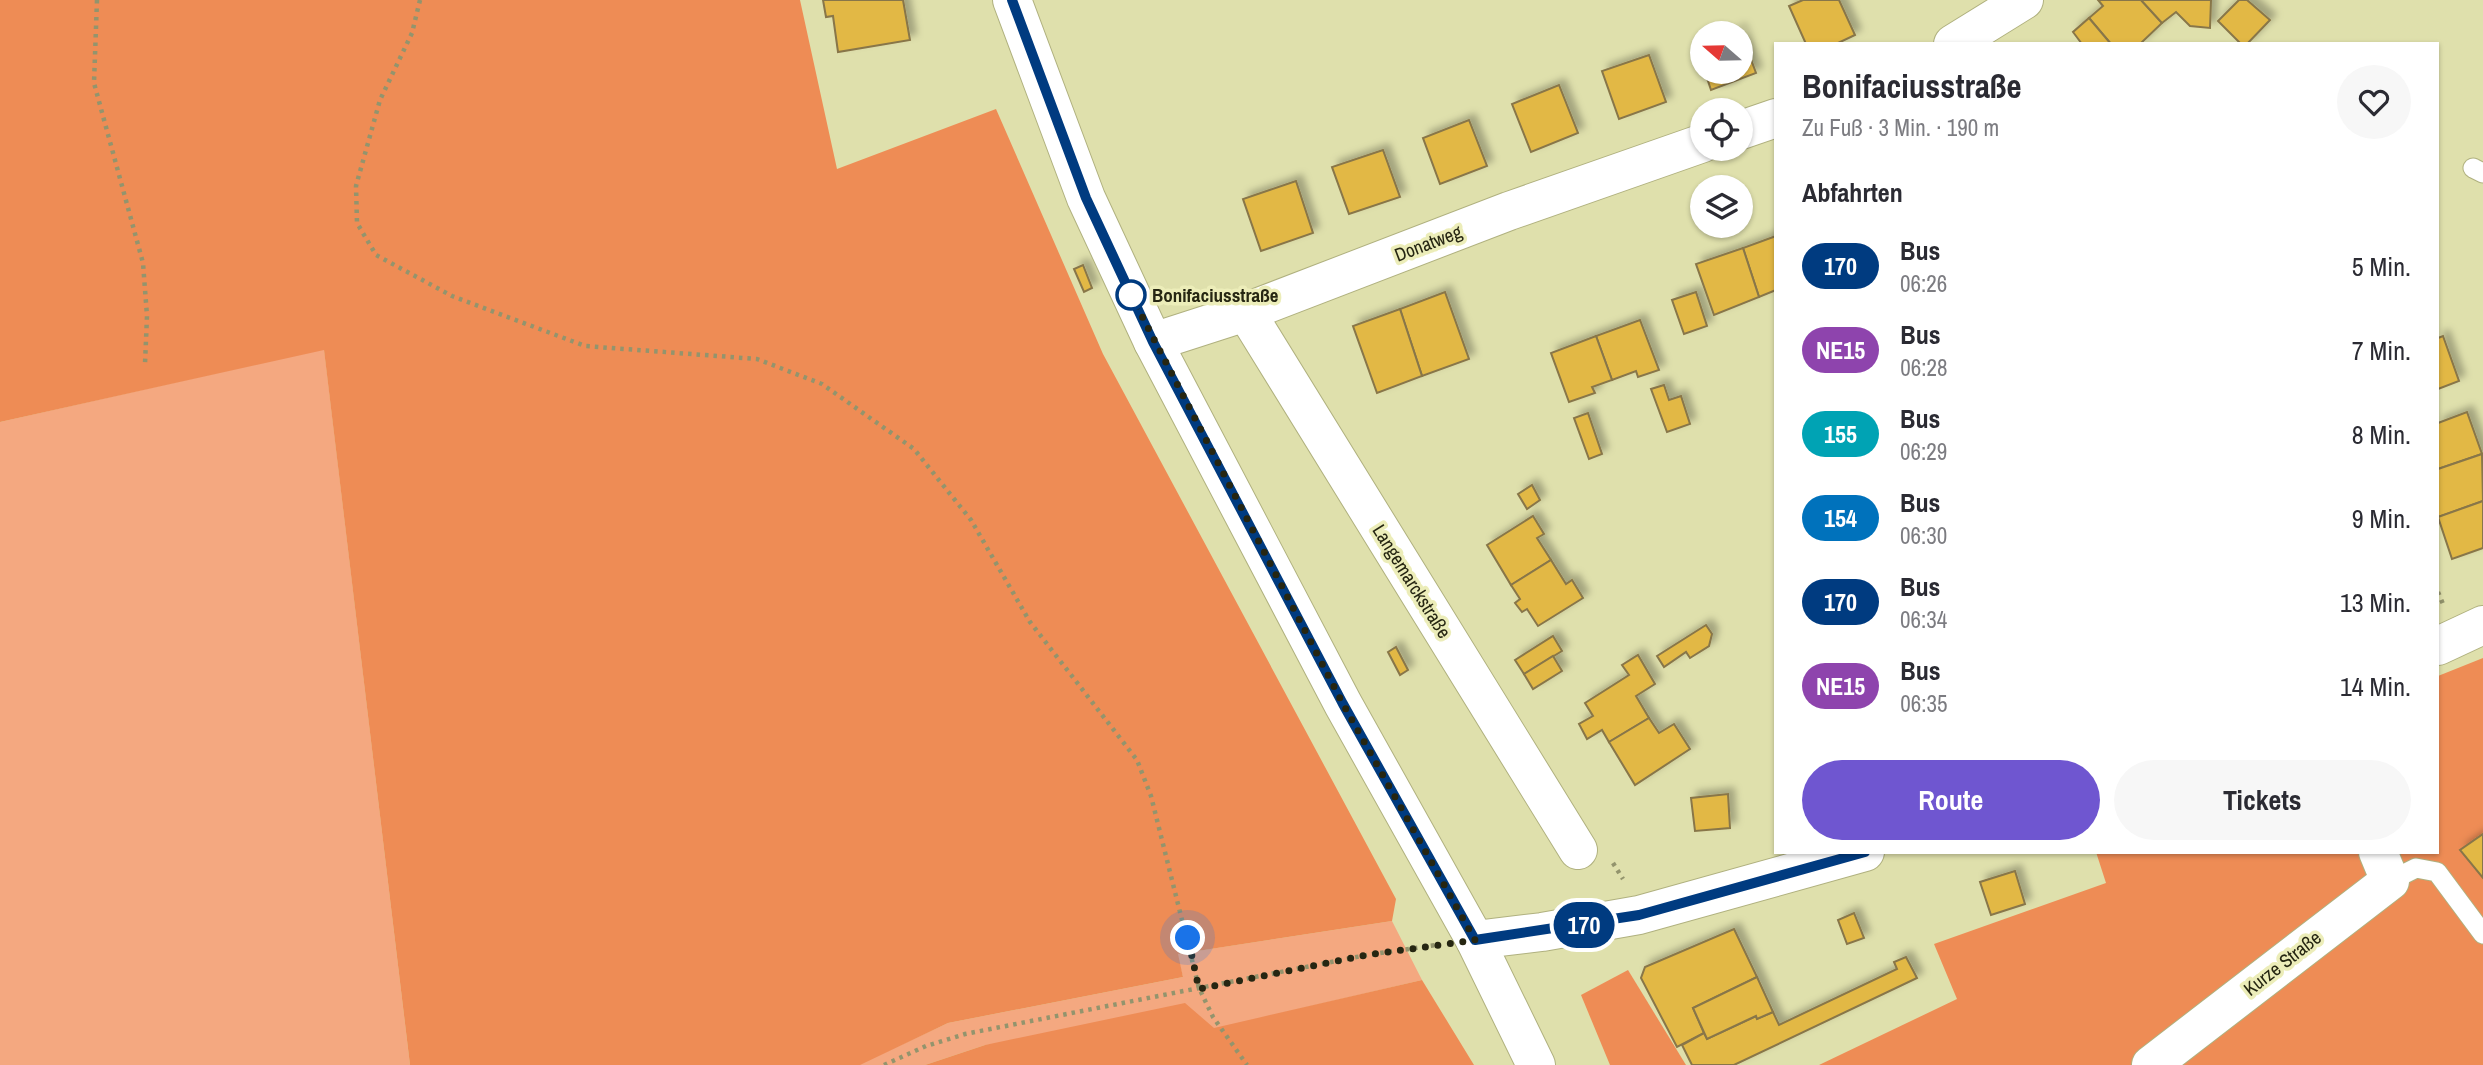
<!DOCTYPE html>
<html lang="de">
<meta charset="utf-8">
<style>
:root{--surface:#fff;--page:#f7f7f7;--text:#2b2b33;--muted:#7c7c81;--accent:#6f56d0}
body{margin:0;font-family:"Archivo Narrow",sans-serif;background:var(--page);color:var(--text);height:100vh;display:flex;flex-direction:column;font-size:26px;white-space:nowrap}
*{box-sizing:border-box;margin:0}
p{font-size:23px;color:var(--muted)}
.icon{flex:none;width:38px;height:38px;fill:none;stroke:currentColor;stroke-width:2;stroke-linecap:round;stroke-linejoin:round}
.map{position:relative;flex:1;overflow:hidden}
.panel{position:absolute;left:1774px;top:42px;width:665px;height:812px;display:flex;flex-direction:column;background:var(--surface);border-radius:0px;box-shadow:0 2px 5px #0004}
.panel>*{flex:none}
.badge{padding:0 14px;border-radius:23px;font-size:24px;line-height:46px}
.needle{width:46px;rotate:290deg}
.controls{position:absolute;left:1690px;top:21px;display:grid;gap:14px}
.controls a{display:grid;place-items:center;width:63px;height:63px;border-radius:50%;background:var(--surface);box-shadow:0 2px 5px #0004;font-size:35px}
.you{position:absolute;width:35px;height:35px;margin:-18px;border:5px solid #fff;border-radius:50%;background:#1a73e8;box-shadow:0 0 0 10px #1a73e833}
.map>.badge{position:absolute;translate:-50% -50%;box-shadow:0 0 0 4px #fff}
h2{padding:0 28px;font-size:26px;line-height:63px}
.round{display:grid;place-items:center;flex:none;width:74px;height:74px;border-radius:37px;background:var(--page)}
.head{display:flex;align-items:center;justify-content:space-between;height:119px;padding:0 28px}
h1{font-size:33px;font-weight:700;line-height:52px}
.cta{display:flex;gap:14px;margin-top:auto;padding:14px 28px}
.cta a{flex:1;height:80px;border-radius:42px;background:var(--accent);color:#fff;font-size:28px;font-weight:700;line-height:80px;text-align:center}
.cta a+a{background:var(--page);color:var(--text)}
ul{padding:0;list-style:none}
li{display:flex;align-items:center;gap:21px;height:84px;padding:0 28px}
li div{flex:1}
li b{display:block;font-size:26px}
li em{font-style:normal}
li .badge{min-width:77px;font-weight:700;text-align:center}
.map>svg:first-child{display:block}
</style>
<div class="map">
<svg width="2483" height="1065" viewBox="0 0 2483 1065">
<defs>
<filter id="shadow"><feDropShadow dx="6" dy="-6" stdDeviation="3.5" flood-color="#0004"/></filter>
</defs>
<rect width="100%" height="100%" fill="#dfe0ac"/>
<g fill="#f4a880">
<polygon points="324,349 410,1065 0,1065 0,422"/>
<polygon points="1392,921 1422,980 1214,1029 985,1045 925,1065 858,1065 948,1023 1183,977 1177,954"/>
</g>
<g fill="#ee8c55">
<polygon points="0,0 800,0 837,169 996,109 1103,354 1396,899 1392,921 1178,954 1183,977 948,1023 860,1065 410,1065 324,350 0,422"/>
<polygon points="2483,658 2483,1065 1819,1065 1957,999 1934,944 2106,883 2096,852 2438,852 2438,676"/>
<polygon points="1628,970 1686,1065 1610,1065 1581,995"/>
<polygon points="1422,980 1474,1065 925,1065 985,1045 1185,1003 1214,1028"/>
</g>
<g fill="#e2b844" stroke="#887648" stroke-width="2" filter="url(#shadow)">
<polygon points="823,0 903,0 910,40 838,52 833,16 826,17"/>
<polygon points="1803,0 1839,0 1855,35 1836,44 1806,44 1789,6"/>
<polygon points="2098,0 2141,0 2162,23 2140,44 2111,44 2089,18 2103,6"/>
<polygon points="2141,0 2211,0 2210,28 2190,26 2176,12 2162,23"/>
<polygon points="2239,0 2247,0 2270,20 2247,44 2241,44 2218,21"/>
<polygon points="2089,18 2111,44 2082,44 2073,32"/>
<polygon points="1740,30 1756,73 1711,90 1705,72 1741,72 1741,33 1731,33"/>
<polygon points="1703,44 1703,67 1695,46"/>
<polygon points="1649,55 1666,102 1619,119 1602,71"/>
<polygon points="1559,85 1578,133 1531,152 1512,104"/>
<polygon points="1469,120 1487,166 1440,184 1423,138"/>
<polygon points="1383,150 1400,197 1349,214 1332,167"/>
<polygon points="1296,181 1313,233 1261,251 1243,199"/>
<polygon points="1776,236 1776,290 1759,297 1743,248"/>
<polygon points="1743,248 1759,297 1714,315 1696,264"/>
<polygon points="1083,265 1092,288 1084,292 1074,269"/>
<polygon points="1445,292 1469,359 1422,376 1400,309"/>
<polygon points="1696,292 1707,326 1684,334 1672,300"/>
<polygon points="1400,309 1422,376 1377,393 1353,326"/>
<polygon points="1640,320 1659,370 1638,377 1636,371 1612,380 1596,336"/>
<polygon points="1596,336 1612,380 1592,387 1595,393 1569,402 1551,353"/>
<polygon points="2443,336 2459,381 2438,389 2438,338"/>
<polygon points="1664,385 1669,400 1681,396 1690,424 1667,432 1651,389"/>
<polygon points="2467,412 2482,454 2438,469 2438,423"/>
<polygon points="1588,413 1602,454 1589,459 1574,418"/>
<polygon points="2482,454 2483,501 2438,517 2438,469"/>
<polygon points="1532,485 1540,500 1527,509 1518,494"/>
<polygon points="2483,501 2483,548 2452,559 2438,517"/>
<polygon points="1533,516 1544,534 1537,538 1551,560 1511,585 1487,545"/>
<polygon points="1551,560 1566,584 1572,580 1583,598 1538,626 1527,609 1522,612 1515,603 1520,599 1511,585"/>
<polygon points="1706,625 1712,634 1709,646 1690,658 1686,652 1664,667 1657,656"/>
<polygon points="1553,636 1562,651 1524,674 1515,660"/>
<polygon points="1396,647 1408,670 1400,675 1388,652"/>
<polygon points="1638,655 1655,684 1636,696 1649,718 1609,742 1602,730 1587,739 1579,724 1593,716 1585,703 1629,675 1622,665"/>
<polygon points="1553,656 1562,671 1533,689 1524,674"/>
<polygon points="1649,718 1659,733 1674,724 1690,749 1635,785 1609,742"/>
<polygon points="1728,794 1730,828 1695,831 1691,798"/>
<polygon points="2483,834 2483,878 2460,850"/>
<polygon points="2015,871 2025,904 1991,915 1980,882"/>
<polygon points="1854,913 1864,938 1847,944 1838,920"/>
<polygon points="1734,929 1757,977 1693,1008 1704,1033 1677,1047 1641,978 1645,967"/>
<polygon points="1906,957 1917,978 1734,1065 1692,1065 1682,1045 1704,1033 1707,1039 1756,1016 1757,1019 1773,1012 1779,1025 1897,969 1894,962"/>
<polygon points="1757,977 1773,1012 1757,1019 1756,1016 1707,1039 1693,1008"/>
</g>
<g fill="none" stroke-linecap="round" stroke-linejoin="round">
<defs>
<g id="service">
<polyline points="2473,168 2483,173"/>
<polyline points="2390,881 2416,868 2437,872 2483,934"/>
</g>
<g id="minor">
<polyline points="1953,44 2024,0"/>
<polyline points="1741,130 1776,118"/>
<polyline points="1246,312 1578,850"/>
<polyline points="1153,342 1246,312 1509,211 1703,143"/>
<polyline points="2438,646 2483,625"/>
<polyline points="1475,940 1542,932 1639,915 1865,852"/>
<polyline points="2151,1065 2390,881 2378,852"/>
</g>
<polyline id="tertiary" points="1012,0 1086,198 1153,342 1343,704 1475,940 1536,1065"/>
</defs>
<use href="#service" stroke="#b0b17f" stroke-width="21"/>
<use href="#minor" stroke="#b0b17f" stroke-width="40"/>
<use href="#tertiary" stroke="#b0b17f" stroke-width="40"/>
<g stroke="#93946d" stroke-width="4.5" stroke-dasharray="3.5 5" stroke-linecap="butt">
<polyline points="97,0 94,83 143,263 147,316 145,364"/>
<polyline points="420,0 412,33 380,100 356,186 357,223 376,255 452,296 585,346 757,359 822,384 914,449 971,520 1030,622 1137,760 1151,796 1199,988 1213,1017 1247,1065"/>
<polyline points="2438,592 2443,604"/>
<polyline points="1613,863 1623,879"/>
<polyline points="884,1065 926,1046 965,1034 1367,955 1436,945"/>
</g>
<use href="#service" stroke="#fff" stroke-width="19"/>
<use href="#minor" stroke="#fff" stroke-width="38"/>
<use href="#tertiary" stroke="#fff" stroke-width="38"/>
</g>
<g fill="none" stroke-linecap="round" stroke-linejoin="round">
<defs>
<polyline id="line" points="1012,0 1086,198 1153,342 1343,704 1475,940 1639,915 1865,852"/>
</defs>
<use href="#line" stroke="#fff" stroke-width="16"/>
<use href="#line" stroke="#003b80" stroke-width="10"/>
<polyline stroke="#262612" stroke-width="7" stroke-dasharray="0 12.6" points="1131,295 1343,704 1475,940 1367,955 1199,989 1188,938"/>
</g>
<circle fill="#fff" stroke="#003b80" stroke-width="3.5" cx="1131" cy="295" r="14"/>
<g text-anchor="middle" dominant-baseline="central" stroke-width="7" stroke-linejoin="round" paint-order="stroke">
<g font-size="19" fill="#262612" stroke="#ecedb9">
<text transform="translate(1428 243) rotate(-21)">Donatweg</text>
<text transform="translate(1412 581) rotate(58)">Langemarckstraße</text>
<text transform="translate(2282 963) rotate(-38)">Kurze Straße</text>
</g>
<g font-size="19" font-weight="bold" fill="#262612" stroke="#ecedb9" text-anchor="start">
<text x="1152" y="295">Bonifaciusstraße</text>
</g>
</g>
</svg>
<div class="controls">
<a><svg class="needle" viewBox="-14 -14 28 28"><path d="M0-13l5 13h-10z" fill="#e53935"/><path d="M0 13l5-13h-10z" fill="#7c7c81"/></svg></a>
<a><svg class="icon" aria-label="locate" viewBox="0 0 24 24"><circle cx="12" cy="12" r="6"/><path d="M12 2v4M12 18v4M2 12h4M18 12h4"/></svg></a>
<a><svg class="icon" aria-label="layers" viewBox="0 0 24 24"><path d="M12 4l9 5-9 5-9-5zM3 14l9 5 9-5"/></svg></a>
</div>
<div class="you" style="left:1188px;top:938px"></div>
<b class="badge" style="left:1584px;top:925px;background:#003b80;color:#fff">170</b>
<section class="panel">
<div class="head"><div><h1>Bonifaciusstraße</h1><p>Zu Fuß · 3 Min. · 190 m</p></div><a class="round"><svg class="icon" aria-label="heart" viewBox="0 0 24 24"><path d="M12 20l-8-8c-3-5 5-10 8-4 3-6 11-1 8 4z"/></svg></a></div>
<h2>Abfahrten</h2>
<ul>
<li><span class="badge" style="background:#003b80;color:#fff">170</span><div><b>Bus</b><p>06:26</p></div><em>5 Min.</em></li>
<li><span class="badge" style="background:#8e44ad;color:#fff">NE15</span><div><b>Bus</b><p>06:28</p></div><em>7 Min.</em></li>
<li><span class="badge" style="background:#00a3b4;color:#fff">155</span><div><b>Bus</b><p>06:29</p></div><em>8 Min.</em></li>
<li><span class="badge" style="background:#0072bc;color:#fff">154</span><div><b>Bus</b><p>06:30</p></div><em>9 Min.</em></li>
<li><span class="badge" style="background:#003b80;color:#fff">170</span><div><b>Bus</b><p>06:34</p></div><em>13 Min.</em></li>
<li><span class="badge" style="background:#8e44ad;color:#fff">NE15</span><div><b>Bus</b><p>06:35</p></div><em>14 Min.</em></li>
</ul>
<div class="cta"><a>Route</a><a>Tickets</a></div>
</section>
</div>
